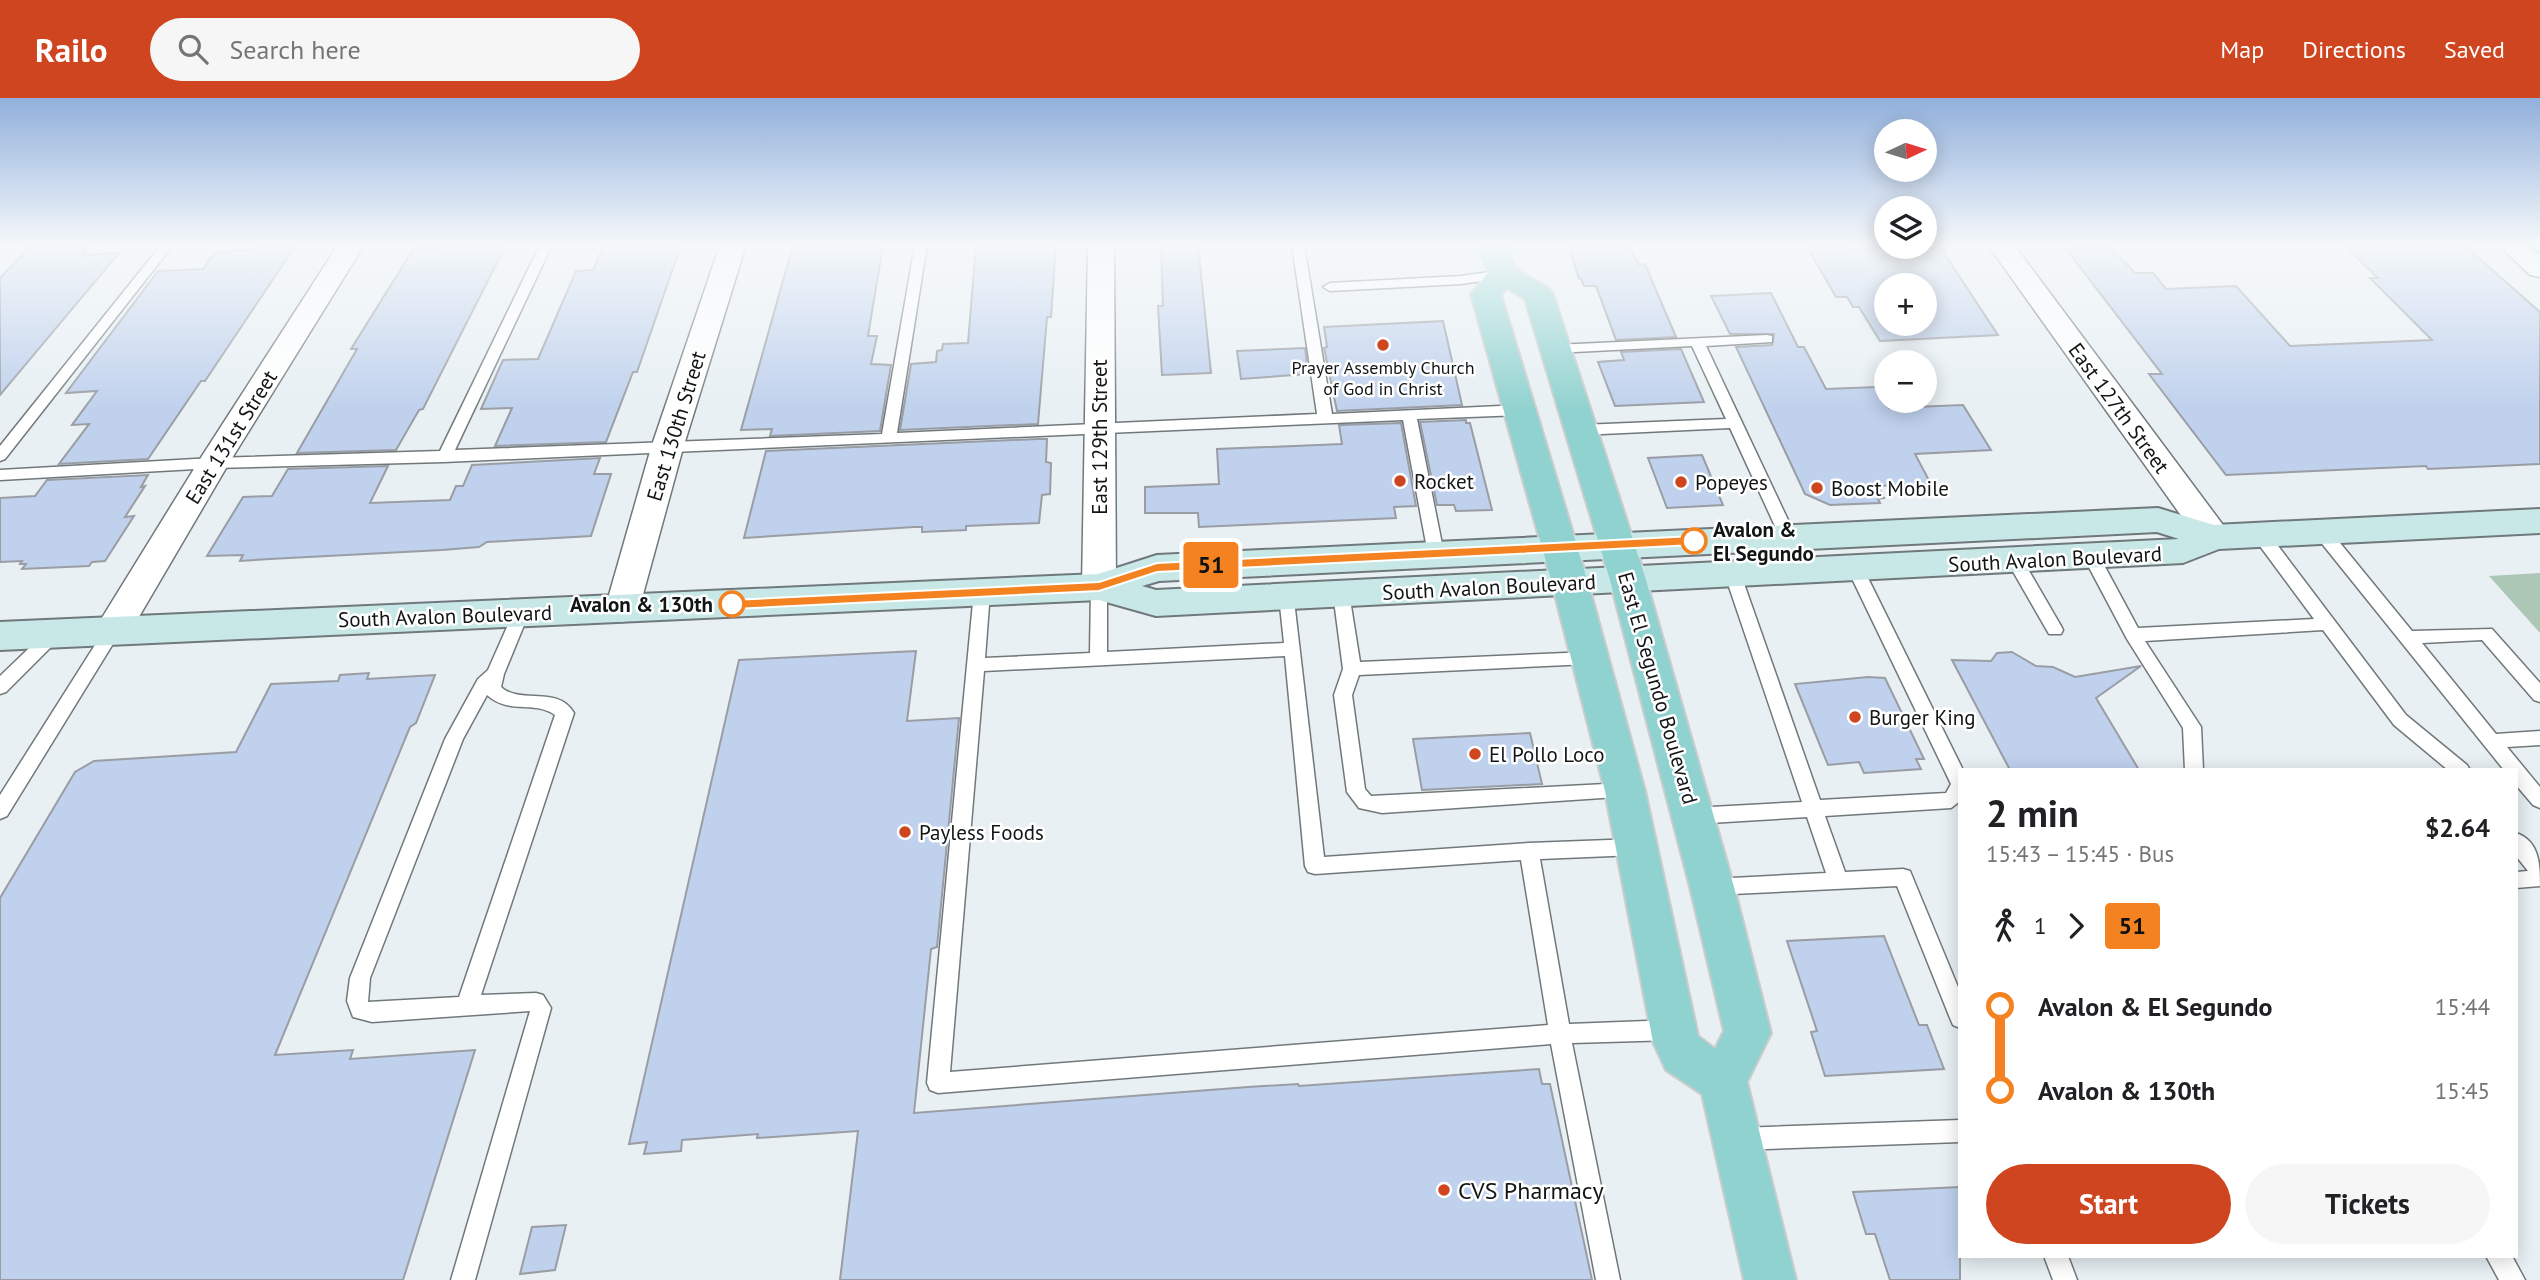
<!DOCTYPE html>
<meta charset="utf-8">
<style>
:root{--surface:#fff;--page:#f6f6f6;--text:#202124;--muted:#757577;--accent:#ce4520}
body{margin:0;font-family:"PT Sans",sans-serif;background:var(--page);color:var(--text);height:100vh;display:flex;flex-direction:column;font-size:26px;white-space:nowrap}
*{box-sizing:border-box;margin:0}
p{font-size:23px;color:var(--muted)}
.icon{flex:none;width:38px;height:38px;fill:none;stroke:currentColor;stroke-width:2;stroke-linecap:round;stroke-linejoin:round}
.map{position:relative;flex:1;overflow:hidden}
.drawer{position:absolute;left:1958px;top:670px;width:560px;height:490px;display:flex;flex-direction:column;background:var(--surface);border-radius:0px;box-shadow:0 4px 18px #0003}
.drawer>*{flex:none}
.badge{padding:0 14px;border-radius:5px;font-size:24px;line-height:46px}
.needle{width:46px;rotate:86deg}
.controls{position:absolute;left:1874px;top:21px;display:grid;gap:14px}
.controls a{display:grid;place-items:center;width:63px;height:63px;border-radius:50%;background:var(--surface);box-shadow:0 4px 18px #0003;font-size:35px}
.map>.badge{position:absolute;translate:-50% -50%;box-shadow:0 0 0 4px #fff}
.legs{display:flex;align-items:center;gap:10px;height:77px;padding:0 28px;font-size:23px}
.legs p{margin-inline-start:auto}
.headline{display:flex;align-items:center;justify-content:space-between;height:119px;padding:0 28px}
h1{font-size:38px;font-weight:700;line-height:52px}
.primary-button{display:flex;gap:14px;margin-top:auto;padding:14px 28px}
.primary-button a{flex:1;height:80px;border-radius:42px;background:var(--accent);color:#fff;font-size:28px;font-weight:700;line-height:80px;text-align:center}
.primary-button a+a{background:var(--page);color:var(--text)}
ul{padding:0 28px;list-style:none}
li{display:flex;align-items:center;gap:24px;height:84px;font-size:26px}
li i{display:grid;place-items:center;width:10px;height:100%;margin:0 9px;background:currentColor}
li i::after{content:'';width:18px;height:18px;margin:-9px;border:5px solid;border-radius:50%;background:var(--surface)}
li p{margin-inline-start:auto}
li:first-child i{background:linear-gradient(#0000 50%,currentColor 0)}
li:last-child i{background:linear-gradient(currentColor 50%,#0000 0)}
header{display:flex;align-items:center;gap:42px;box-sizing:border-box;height:98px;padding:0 35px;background:var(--accent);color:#fff}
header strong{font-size:33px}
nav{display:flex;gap:38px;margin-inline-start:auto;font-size:24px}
.search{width:490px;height:63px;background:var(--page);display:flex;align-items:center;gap:18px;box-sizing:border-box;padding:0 24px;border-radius:38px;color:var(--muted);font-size:26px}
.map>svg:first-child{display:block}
</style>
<header>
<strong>Railo</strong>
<div class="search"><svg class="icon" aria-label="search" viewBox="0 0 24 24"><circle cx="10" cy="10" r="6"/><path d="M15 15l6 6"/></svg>Search here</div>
<nav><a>Map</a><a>Directions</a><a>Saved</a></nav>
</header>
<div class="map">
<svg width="2540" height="1182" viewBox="0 0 2540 1182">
<rect width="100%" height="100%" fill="#e8f0f4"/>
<polygon fill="#adc7b7" points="2540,475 2540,535 2489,478"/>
<g fill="#bfd1ed" stroke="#9a9da3" stroke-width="2" fill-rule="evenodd">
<polygon points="32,147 91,147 82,157 119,155 0,297 0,180"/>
<polygon points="258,147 296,147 205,283 201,283 148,361 59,366 89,326 72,327 97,293 66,295 158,173 203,171 215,154 252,152"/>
<polygon points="506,147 423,311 419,312 396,352 297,355 357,251 351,251 414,150"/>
<polygon points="604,147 681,147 637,274 633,274 606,344 495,348 512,310 481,311 503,262 538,261 576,173 593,172"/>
<polygon points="793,147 883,147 868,238 877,238 871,266 891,267 880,333 770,338 772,331 741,332"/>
<polygon points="976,147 1056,147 1051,219 1047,219 1038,326 900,332 911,266 936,264 937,253 942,252 943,246 968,245"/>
<polygon points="1167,147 1198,147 1211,275 1162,277 1158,208 1163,208 1161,148"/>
<polygon points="1568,147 1629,147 1639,167 1645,166 1676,239 1616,242 1596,188 1584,188 1581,181 1579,181"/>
<path d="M1806 147H1845L1848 151 1940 149 1998 237 1880 243 1859 209H1853L1847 199H1836ZM1886 187H1925V226H1886Z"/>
<polygon points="2344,147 2464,147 2540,214 2540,366 2428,371 2426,368 2226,377 2149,276 2162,276 2066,151 2110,149 2135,175 2153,175 2166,191 2236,188 2290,248 2432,242 2370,180 2378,180"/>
<polygon points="1771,195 1798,249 1804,249 1826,291 1876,289 1889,310 1963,307 1991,352 1915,356 1931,386 1878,388 1884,400 1878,401 1880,405 1830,407 1805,396 1736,249 1772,247 1774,236 1730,236 1711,198"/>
<polygon points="1443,223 1462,307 1337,313 1324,250 1327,249 1324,229"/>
<polygon points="1305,250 1308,276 1241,281 1237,253"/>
<polygon points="1681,251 1704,304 1615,308 1598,264 1624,262 1621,254"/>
<polygon points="1466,322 1466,325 1470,325 1492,412 1456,413 1454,407 1437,407 1420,324"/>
<polygon points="1401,325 1416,408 1394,409 1396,420 1199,429 1198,415 1145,415 1145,389 1219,386 1217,351 1342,346 1339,327"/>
<polygon points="1037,341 1047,341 1046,364 1051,365 1050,396 1042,397 1039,425 966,428 966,432 922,434 922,429 914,429 744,440 766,353"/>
<polygon points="1702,357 1723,407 1667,410 1648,360"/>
<polygon points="600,360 594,376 611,376 591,438 487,444 479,449 442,452 270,461 240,463 243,457 207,458 243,399 272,398 288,371 388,368 370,405 450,402 456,388 463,388 472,367"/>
<polygon points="148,377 141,389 145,388 125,419 134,418 105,463 92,464 89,468 22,471 26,466 20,466 22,463 0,464 0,400 35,398 47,382"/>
<polygon points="916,553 907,623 959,620 937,849 931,851 914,1015 1248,989 1298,986 1299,988 1539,971 1542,986 1550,986 1592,1182 840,1182 858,1033 757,1040 758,1036 682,1042 681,1053 644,1056 647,1044 629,1046 739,562"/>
<polygon points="2012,554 2036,568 2053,569 2075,579 2141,568 2096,600 2139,672 2010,672 1952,562 1991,563 1997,555"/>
<polygon points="369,575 367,581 435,577 416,625 410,629 275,957 353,952 350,961 475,952 403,1182 0,1182 0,800 75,674 94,663 236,654 271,586 338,583 340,577"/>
<polygon points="1868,579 1885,580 1924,661 1916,661 1921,671 1864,675 1859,664 1828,667 1795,586"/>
<polygon points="1530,635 1542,686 1422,692 1413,641"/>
<polygon points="1884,838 1919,927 1927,927 1944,971 1825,978 1811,934 1817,933 1787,843"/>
<polygon points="1960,1089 1960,1182 1890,1182 1875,1136 1866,1136 1853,1094"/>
<polygon points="566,1127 555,1172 520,1176 532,1129"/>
</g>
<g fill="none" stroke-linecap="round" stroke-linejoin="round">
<defs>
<g id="service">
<polygon points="161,147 173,147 5,361 0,363 0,348"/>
<polygon points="540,147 552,147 455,352 882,336 915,147 927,147 897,335 1317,316 1292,147 1304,147 1332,316 1521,307 1528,312 1521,317 1417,321 1444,456 1436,462 1428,456 1403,322 444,364 213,370 0,382 0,372 213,360 440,353"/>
<polygon points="1503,172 1508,173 1508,179 1461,186 1330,193 1323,189 1330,185 1461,178"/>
<polygon points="1767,237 1772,238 1772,244 1706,248 1796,439 1788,445 1780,439 1730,330 1581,337 1574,332 1581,327 1726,321 1692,248 1555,255 1548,251 1555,247"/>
<polygon points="2321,428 2327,429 2412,533 2492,531 2540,585 2540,604 2534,602 2482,542 2422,545 2496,636 2540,633 2540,647 2507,649 2540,689 2540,710 2533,707 2516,687 2516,672 2504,672 2315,437 2313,433"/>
<polygon points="2260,430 2266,432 2406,617 2467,667 2470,672 2448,672 2394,627 2323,532 2145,543 2201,629 2203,672 2185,672 2183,630 2127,541 2083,458 2091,452 2097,454 2138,530 2314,521 2254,440 2252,436"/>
<polygon points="2015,457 2021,459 2061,528 2063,532 2061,536 2049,536 2007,463"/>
<polygon points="1855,464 1863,470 1963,672 1960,672 1960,703 1951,710 1825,718 1845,774 1903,771 1910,773 1960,894 1960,930 1953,927 1950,920 1897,788 1712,797 1705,795 1702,789 1705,783 1712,781 1826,775 1807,719 1693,726 1686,723 1684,718 1686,713 1693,710 1802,704 1725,477 1733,471 1741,477 1820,702 1946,695 1951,686 1847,470"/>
<path d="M1099 483 1107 489V554L1284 545 1279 498 1287 492 1293 494 1324 759 1529 745 1636 741 1643 743 1646 749 1643 755 1636 757 1540 761 1569 926 1673 922 1680 925 1684 932 1680 939 1673 942 1572 945 1620 1182H1596L1551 946 938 995 930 992 927 985 974 494 982 488 990 494 985 560 1090 555 1091 489ZM1285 558 1305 768 1308 774 1315 776 1521 762 1548 927 950 974 984 573Z"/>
<polygon points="1341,489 1349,495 1360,564 1589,554 1595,555 1598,560 1595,565 1589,566 1359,577 1352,597 1365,691 1371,698 1625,685 1632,688 1634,693 1632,698 1382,715 1359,710 1347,694 1334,597 1343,571 1333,495"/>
<path d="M521 509 529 515 504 576 501 589C521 607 558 587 574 615L481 897 536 895 543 897 551 910 475 1182H451L530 913 372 924 353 919 347 903 350 880 445 641 478 581 488 572 515 511ZM487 597C509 617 535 602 555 617L459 899 368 904 370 880 463 641Z"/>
<polygon points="113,526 119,528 121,532 119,536 7,718 0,721 0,697 107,528"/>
<polygon points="55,529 61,531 63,535 61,539 6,594 0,596 0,578 49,531"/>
<path d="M2516 735C2540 743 2540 768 2540 788L2516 790V774L2528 773 2516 758Z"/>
<polygon points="1960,1022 1960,1044 1740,1052 1732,1049 1729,1041 1732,1033 1740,1030"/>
<polygon points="2044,1158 2068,1158 2077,1182 2053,1182"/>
<polygon points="2486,1158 2512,1158 2525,1182 2499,1182"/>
</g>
<g id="minor">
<polygon points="338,147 364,147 229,365 126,541 113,545 100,541 95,532 100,523 202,358"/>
<polygon points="720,147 746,147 683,350 639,511 634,520 622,524 610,520 605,511 651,350"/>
<polygon points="1088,147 1114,147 1116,489 1111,498 1099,501 1087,498 1082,489"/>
<polygon points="1988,147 2014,147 2226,431 2231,439 2226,447 2214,451 2202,447"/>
<polygon points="2498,147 2527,147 2540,157 2540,179 2530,177"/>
</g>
<path id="secondary" d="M2158 410 2214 427 2540 411V435L2219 451 2183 465 1156 518 1099 502 0 552V524L1098 476 1157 457ZM2157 434 2179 441 1156 492 1142 488 1159 483Z"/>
<path id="primary" d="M1479 147H1507L1516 171 1548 190 1553 196 1646 482 1734 789 1771 935 1747 984 1796 1182H1744L1702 996 1666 972 1653 944 1605 693 1552 485 1471 196 1488 175ZM1507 190 1525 201 1610 482 1690 789 1724 933 1715 951 1698 938 1645 693 1588 485 1501 197Z"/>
</defs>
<use href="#service" stroke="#71787b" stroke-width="3"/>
<use href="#minor" stroke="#71787b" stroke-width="3"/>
<use href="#secondary" stroke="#71787b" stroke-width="4"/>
<use href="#primary" stroke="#cbcccc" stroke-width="4"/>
<use href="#service" fill="#fff" fill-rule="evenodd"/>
<use href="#minor" fill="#fff" fill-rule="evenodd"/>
<use href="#secondary" fill="#c8e8e7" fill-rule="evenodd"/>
<use href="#primary" fill="#90d2cf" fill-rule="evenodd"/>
</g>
<linearGradient id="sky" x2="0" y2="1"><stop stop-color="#91b0dc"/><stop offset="0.47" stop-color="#f5f8fa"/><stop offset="1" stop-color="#f5f8fa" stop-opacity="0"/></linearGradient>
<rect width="2540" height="312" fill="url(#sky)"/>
<polygon fill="#f58220" stroke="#fff" stroke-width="2" points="1694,438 1700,443 1694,447 1157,474 1099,493 732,511 726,506 732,502 1099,484 1157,465"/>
<g fill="#ce4520" stroke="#fff" stroke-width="2.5">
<circle cx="1383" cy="247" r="7"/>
<circle cx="1400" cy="383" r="7"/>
<circle cx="1681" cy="384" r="7"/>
<circle cx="1817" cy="390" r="7"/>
<circle cx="1855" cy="619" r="7"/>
<circle cx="1475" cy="656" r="7"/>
<circle cx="905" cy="734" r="7"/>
<circle cx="1444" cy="1092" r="7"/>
</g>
<g fill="#fff" stroke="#f58220" stroke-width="3.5">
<circle cx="1694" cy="443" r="12"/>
<circle cx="732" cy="506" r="12"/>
</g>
<g text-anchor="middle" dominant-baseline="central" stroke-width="5" stroke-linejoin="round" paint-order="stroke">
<g font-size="18" fill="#121516" stroke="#fff">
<text x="1383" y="269">Prayer Assembly Church<tspan x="1383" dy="21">of God in Christ</tspan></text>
</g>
<g font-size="21" fill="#121516" stroke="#fff">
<text transform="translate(2119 310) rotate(54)">East 127th Street</text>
<text transform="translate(676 328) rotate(-73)">East 130th Street</text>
<text transform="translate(231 339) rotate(-58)">East 131st Street</text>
<text transform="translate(1099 339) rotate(-90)">East 129th Street</text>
<text transform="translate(2055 461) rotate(-3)">South Avalon Boulevard</text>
<text transform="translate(1489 489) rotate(-3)">South Avalon Boulevard</text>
<text transform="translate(445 518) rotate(-2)">South Avalon Boulevard</text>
<text transform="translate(1658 590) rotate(74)">East El Segundo Boulevard</text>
</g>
<g font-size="21" fill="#121516" stroke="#fff" text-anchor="start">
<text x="1414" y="383">Rocket</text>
<text x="1695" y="384">Popeyes</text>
<text x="1831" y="390">Boost Mobile</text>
<text x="1869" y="619">Burger King</text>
<text x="1489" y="656">El Pollo Loco</text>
<text x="919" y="734">Payless Foods</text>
</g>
<g font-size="21" font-weight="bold" fill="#121516" stroke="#fff" text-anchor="start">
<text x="1713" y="431">Avalon &amp;<tspan x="1713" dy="24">El Segundo</tspan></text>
<text x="713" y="506" text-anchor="end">Avalon &amp; 130th</text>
</g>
<g font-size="24" fill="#121516" stroke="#fff" text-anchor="start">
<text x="1458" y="1092">CVS Pharmacy</text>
</g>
</g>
</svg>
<div class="controls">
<a><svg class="needle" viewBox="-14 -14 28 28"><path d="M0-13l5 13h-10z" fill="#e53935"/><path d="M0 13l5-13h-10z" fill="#757577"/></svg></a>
<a><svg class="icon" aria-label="layers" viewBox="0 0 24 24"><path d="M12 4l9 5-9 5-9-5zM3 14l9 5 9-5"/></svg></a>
<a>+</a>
<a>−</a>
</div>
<b class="badge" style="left:1211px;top:467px;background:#f58220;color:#111">51</b>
<section class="drawer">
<div class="headline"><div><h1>2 min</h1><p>15:43 – 15:45 · Bus</p></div><b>$2.64</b></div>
<div class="legs"><svg class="icon" aria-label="walk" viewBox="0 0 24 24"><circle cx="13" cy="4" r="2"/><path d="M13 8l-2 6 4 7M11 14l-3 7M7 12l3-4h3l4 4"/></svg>1<svg class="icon" aria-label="forward" viewBox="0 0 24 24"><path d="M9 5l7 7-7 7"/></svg><b class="badge" style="background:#f58220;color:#111">51</b></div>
<ul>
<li><i style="color:#f58220"></i><b>Avalon &amp; El Segundo</b><p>15:44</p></li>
<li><i style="color:#f58220"></i><b>Avalon &amp; 130th</b><p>15:45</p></li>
</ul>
<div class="primary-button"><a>Start</a><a>Tickets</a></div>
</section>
</div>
